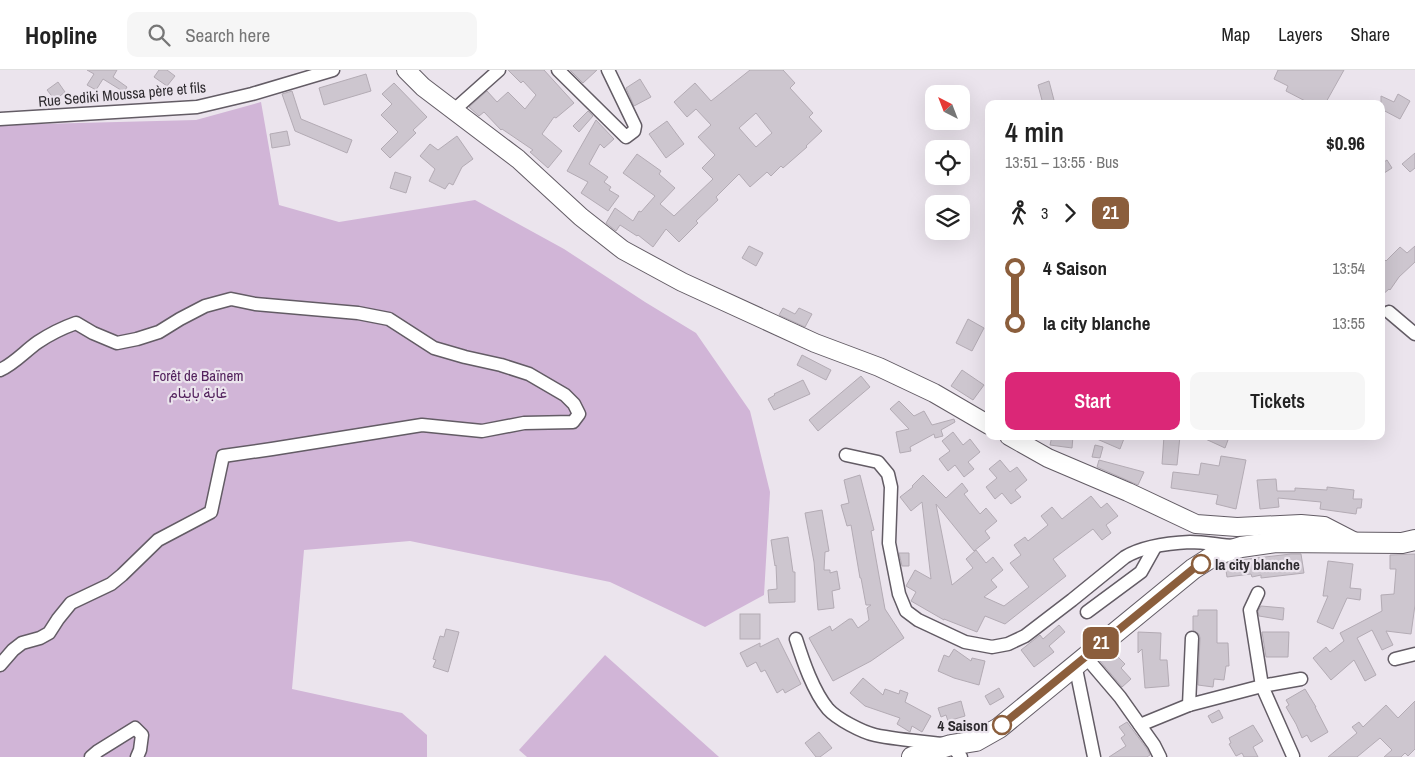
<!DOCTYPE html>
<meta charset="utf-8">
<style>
:root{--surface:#fff;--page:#f6f6f6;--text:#222;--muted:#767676;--line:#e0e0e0;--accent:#db2777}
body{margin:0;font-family:"Archivo Narrow",Vazirmatn,sans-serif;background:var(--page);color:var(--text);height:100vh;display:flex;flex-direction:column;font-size:19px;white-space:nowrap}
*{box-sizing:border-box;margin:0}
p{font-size:16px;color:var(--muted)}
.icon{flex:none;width:28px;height:28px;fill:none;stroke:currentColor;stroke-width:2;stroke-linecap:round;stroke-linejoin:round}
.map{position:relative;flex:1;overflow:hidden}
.side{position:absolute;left:985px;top:30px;width:400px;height:340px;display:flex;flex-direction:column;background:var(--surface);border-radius:10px;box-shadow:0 5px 20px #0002}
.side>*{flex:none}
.badge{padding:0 10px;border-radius:8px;font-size:18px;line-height:32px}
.needle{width:32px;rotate:318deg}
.tools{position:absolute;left:925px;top:15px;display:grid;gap:10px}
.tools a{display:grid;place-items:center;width:45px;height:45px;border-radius:10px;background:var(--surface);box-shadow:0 5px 20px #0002;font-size:25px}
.map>.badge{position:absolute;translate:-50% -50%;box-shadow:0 0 0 2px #fff}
.legs{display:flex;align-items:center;gap:8px;height:55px;padding:0 20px;font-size:16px}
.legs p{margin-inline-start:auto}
.headline{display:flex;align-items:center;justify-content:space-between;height:85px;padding:0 20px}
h1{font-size:28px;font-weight:600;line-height:38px}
.action{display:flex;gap:10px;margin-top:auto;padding:10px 20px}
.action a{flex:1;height:58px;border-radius:10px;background:var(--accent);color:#fff;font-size:20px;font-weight:600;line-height:58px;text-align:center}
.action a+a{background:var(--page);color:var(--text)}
ul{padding:0 20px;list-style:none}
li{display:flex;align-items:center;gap:18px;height:55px;font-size:19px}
li i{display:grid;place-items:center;width:8px;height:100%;margin:0 6px;background:currentColor}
li i::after{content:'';width:12px;height:12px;margin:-6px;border:4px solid;border-radius:50%;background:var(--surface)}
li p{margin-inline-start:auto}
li:first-child i{background:linear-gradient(#0000 50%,currentColor 0)}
li:last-child i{background:linear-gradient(currentColor 50%,#0000 0)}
header{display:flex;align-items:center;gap:30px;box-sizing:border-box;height:70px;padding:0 25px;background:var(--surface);border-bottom:1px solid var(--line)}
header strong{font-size:24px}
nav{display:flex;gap:28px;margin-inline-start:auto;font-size:18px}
.search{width:350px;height:45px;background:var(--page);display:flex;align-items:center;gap:12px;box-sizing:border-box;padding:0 18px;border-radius:10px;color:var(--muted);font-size:19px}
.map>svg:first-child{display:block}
</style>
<header>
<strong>Hopline</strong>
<div class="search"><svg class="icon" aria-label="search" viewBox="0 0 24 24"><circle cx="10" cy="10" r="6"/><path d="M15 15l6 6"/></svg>Search here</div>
<nav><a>Map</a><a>Layers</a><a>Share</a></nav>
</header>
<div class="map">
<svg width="1415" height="687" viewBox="0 0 1415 687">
<rect width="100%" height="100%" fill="#ebe4ed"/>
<g fill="#d1b5d7">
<polygon points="261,32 279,135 339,152 475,130 564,179 645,232 696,263 750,341 770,422 764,525 705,557 610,512 410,471 304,480 292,619 402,643 427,665 427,687 0,687 0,55 196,50"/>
<polygon points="605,585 719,687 527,687 519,680"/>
</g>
<g fill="#cdc6cf" stroke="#b3abb4" fill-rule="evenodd">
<polygon points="87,0 117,0 113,7 127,17 124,22 103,9 96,20 87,15 94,4"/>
<polygon points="159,0 167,0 175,6 167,16 154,7"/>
<polygon points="508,0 544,0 574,33 556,48 554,47 542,64 562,81 548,98 530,82 533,80 502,59 501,60 484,42 479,46 469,37 487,21 497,32 508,22 525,39 536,25 523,11 521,13"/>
<polygon points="570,0 597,0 583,13"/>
<path d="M750 0H783L795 13 790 18 813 43 809 47 822 61 806 76 807 77 783 98 781 96 771 106 767 102 750 117 739 104 716 127 718 130 696 151 698 153 679 172 666 159 653 177 638 165 637 166 620 155 616 161 606 153 615 138 633 151 639 141 641 142 655 126 623 103 637 84 661 101 659 104 675 118 660 134 674 146 713 109 702 98 715 85 698 67 711 55 696 39 687 47 674 32 695 13 711 31ZM756 43 772 63 756 77 739 58Z"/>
<polygon points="1278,0 1344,0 1325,34 1311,34 1286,21 1288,16 1274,9"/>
<polygon points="366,4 371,21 324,35 319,18"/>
<polygon points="640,9 651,27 634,36 626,18"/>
<polygon points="1049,11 1055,34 1043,34 1038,15"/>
<polygon points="58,12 65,22 55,30 47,20"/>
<polygon points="394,13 427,47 413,60 416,63 390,88 381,79 398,62 381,45 392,34 382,24"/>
<polygon points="292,21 301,49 352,70 347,83 295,61 282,24"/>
<polygon points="1398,24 1410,31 1400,49 1381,39 1381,26 1394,32"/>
<polygon points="588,41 593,46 579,62 573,56"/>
<polygon points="596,50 614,69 604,78 600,74 589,94 608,107 604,112 611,117 609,120 619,126 608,141 581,123 588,112 567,101"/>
<polygon points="667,51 684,74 666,88 649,64"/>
<polygon points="287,61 290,75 272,78 270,64"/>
<polygon points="457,66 473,89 462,97 453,115 449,113 445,119 429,111 435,99 420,86 430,74 438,80"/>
<polygon points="1415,83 1415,98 1410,102 1402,94"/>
<polygon points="1387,90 1392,98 1381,105 1381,94"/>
<polygon points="395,102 411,107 406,123 390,118"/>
<polygon points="749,176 763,183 756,196 742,188"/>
<polygon points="1415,176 1415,192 1399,207 1390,220 1389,219 1381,226 1381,186 1386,191 1400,177 1407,183"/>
<polygon points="783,238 795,244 799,238 812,244 805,257 779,245"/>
<polygon points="968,249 984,258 972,281 956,273"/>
<polygon points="802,285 831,300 826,310 797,295"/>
<polygon points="962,300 984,315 973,330 951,316"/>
<polygon points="861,306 870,317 818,361 809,350"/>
<polygon points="803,310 810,324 774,340 768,329 775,325 774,324"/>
<polygon points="899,331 914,346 924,341 932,355 954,349 955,352 941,360 943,366 935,368 934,364 910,377 911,381 900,383 896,362 909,359 890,339"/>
<polygon points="953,362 963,375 970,369 980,382 968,392 974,399 964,407 955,395 948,401 939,389 950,381 942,371"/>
<polygon points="1052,366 1073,366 1072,378 1050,375"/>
<polygon points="1090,366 1125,366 1120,379"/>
<polygon points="1164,366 1180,366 1177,395 1162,394"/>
<polygon points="1199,366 1220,366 1228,370 1225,378"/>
<polygon points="1095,375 1103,377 1100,388 1092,387"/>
<polygon points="1221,386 1246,390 1236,439 1216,434 1218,425 1171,418 1173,402 1199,405 1201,393 1219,396"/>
<polygon points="1000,390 1010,402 1017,397 1027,410 1015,420 1021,427 1011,434 1002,423 995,429 986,417 997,408 989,399"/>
<polygon points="1099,390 1144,402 1138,415 1097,397"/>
<polygon points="860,405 874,460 871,461 885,539 904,568 871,591 833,611 809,568 830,556 832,561 849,549 852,549 858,558 869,550 867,538 871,535 866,535 861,508 860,508 851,455 847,456 841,435 849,433 844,410"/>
<polygon points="923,405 946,428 962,413 968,421 964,424 980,444 986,438 997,451 985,461 990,468 974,481 936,434 952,515 973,498 966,489 976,480 986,493 993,487 1003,500 991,510 997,517 984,527 1004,536 1029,517 1010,493 1021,485 1014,475 1025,467 1028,471 1048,455 1041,446 1052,437 1062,449 1091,426 1101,438 1107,433 1118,446 1106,455 1111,463 1102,470 1093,459 1053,489 1066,506 1005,554 985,546 977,562 944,549 944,550 911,531 916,522 906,516 915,500 931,509 922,432 911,441 900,427 913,417 912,416"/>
<polygon points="1276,409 1277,421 1295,421 1295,418 1327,420 1327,417 1354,420 1353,429 1362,429 1361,438 1357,438 1356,444 1320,439 1321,432 1278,428 1279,437 1260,439 1257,410"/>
<polygon points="822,440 829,481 825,482 824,500 830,500 830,503 837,501 840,519 832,521 834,538 818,540 814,492 805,443"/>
<polygon points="788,467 793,502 795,502 795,532 769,533 768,520 777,519 776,495 775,496 771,470"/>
<polygon points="899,483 909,483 909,496 902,496"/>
<polygon points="1291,484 1301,484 1304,503 1261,508 1261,505 1252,507 1251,504 1227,507 1225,494 1239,490"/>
<polygon points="1415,484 1415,535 1411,564 1386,561 1393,575 1382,580 1372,560 1357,568 1376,605 1365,611 1354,590 1331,610 1313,588 1326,577 1330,582 1344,571 1340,563 1382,541 1381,525 1394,524 1396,499 1390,499 1390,485"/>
<polygon points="1328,491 1353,494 1350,518 1361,519 1360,530 1347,528 1333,559 1317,552 1328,526 1323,526"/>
<polygon points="1261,536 1284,538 1283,550 1259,546 1258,541"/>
<polygon points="1198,540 1217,540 1217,573 1228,573 1229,596 1226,596 1224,610 1214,609 1213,617 1198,615 1200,568 1199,564 1193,560 1193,546 1198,546"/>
<rect x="740" y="544" width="20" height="25"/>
<polygon points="1059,555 1065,562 1049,576 1054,582 1034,597 1021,580 1040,565 1043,569"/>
<polygon points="446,559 459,562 448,602 433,597 436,590 433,589 440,566 444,567"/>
<polygon points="1138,562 1161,563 1160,590 1167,590 1169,616 1145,618 1142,579 1138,583"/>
<polygon points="1262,562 1289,562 1288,587 1266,587"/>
<polygon points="778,568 801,614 785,623 783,619 777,623 765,600 761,602 756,592 747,597 740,583 760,573 760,577"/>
<polygon points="954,579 971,591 972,588 985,591 979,615 954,608 938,601 944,585 949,587"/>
<polygon points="1112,581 1125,594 1121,598 1131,609 1122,617 1100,591"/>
<polygon points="863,608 883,625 885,619 899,624 900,620 908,623 905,632 931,646 922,662 912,656 910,662 897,654 900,648 865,636 850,623"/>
<polygon points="999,618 1004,627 990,635 985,626"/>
<polygon points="1305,619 1316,637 1315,637 1328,662 1311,672 1307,665 1302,668 1296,654 1286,637 1289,635 1286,630"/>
<polygon points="961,631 965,646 948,651 946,645 941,647 938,638"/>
<polygon points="1415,631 1415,679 1408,686 1405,683 1401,687 1384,687 1392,680 1380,668 1357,687 1328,687 1357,663 1352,657 1359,652 1363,657 1386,635 1398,648"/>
<polygon points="1219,640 1223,648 1212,653 1208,646"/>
<polygon points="1127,652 1147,679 1150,685 1147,687 1109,687 1126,676 1121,668 1125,665 1119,657"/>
<polygon points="1253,655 1263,671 1253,677 1258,687 1244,687 1242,683 1236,686 1229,674 1231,673 1229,668"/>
<polygon points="819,662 832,678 820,687 816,687 805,673"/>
</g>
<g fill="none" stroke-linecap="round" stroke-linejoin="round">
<defs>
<g id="street">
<polyline points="558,0 626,67 634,61 635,56 608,0"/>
<polyline points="454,40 499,0"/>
<polyline points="0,49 197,37 252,24 333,0"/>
<polyline points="1389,242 1415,264"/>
<path d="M0 300C14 294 25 281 38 272 50 264 62 258 76 253L93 263 117 273 137 269 159 262 180 249 205 236 231 229 255 234 358 243 389 249 434 278 465 287 501 295 529 304 565 325 574 334 579 344 573 352 524 353 482 361 422 355 272 379 223 386 211 442 158 470 122 505 111 514 71 533 58 549 49 563 40 568 22 573 13 580 0 595"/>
<path d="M846 385 878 392 888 404 891 417 889 473 899 524 906 541 918 550 965 572 992 577 1008 574 1025 566 1072 530 1125 487C1143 476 1170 473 1190 472 1204 472 1219 475 1233 476"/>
<polyline points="1258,523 1250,540 1262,616 1293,686"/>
<polyline points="1087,542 1141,502 1155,477"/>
<path d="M796 569C803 591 813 621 828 639 837 649 862 662 875 665 899 670 926 672 951 675L961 687"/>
<polyline points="1085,586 1120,627 1154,675 1160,687"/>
<polyline points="1395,589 1415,584"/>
<polyline points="1075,594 1094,687"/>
<polyline points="1189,635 1192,568"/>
<polyline points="1140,655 1189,635 1262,616 1301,609"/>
<polyline points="91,687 98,681 135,658 142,665 140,680 137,687"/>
</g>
<g id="secondary">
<polyline points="406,0 423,17 518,89 581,147 623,180 682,212 815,273 879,297 934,323 989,355"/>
<polyline points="1009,366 1048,388 1128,422 1196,454 1237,457 1301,454 1324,456 1355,472"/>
</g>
<polyline id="primary" points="912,687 951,675 976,671 999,658 1193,499 1215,485 1241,477 1276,472 1402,473 1415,470"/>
</defs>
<use href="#street" stroke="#635c65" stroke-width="15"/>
<use href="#secondary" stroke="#635c65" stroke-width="20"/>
<use href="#primary" stroke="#635c65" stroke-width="22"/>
<use href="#street" stroke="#fff" stroke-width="12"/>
<use href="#secondary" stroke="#fff" stroke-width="18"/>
<use href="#primary" stroke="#fff" stroke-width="20"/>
</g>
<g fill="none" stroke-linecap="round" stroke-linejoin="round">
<defs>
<polyline id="line-1" points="1002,655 1193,499 1201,494"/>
</defs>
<use href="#line-1" stroke="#fff" stroke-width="11"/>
<use href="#line-1" stroke="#8b5e3c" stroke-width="8"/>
</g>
<g fill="#fff" stroke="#8b5e3c" stroke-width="2.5">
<circle cx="1201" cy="494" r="9"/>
<circle cx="1002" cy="655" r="9"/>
</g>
<g text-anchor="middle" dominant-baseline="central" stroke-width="4.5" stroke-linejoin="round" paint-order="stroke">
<g font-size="15" fill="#2e2b2f" stroke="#ebe4ed">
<text transform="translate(122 24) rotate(-5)">Rue Sediki Moussa père et fils</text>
</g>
<g font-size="15" fill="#53225d" stroke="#ebe4ed">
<text x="198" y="305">Forêt de Baïnem<tspan x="198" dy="17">غابة باينام</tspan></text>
</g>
<g font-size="15" font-weight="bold" fill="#2e2b2f" stroke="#ebe4ed" text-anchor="start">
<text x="1215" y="494">la city blanche</text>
<text x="988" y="655" text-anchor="end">4 Saison</text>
</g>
</g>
</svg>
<div class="tools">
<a><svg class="needle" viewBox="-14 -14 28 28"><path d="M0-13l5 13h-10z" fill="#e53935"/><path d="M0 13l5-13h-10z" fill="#767676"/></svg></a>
<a><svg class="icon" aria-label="locate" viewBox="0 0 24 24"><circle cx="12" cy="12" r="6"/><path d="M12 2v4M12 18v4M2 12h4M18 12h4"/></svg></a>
<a><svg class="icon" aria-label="layers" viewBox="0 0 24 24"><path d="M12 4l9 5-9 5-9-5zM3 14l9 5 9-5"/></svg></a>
</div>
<b class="badge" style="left:1101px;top:573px;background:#8b5e3c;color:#fff">21</b>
<section class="side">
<div class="headline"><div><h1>4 min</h1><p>13:51 – 13:55 · Bus</p></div><b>$0.96</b></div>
<div class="legs"><svg class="icon" aria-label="walk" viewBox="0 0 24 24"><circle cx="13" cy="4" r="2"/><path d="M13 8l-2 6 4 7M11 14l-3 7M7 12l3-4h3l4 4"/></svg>3<svg class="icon" aria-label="forward" viewBox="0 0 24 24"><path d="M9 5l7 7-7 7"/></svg><b class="badge" style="background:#8b5e3c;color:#fff">21</b></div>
<ul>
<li><i style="color:#8b5e3c"></i><b>4 Saison</b><p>13:54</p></li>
<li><i style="color:#8b5e3c"></i><b>la city blanche</b><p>13:55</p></li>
</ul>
<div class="action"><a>Start</a><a>Tickets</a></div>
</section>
</div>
